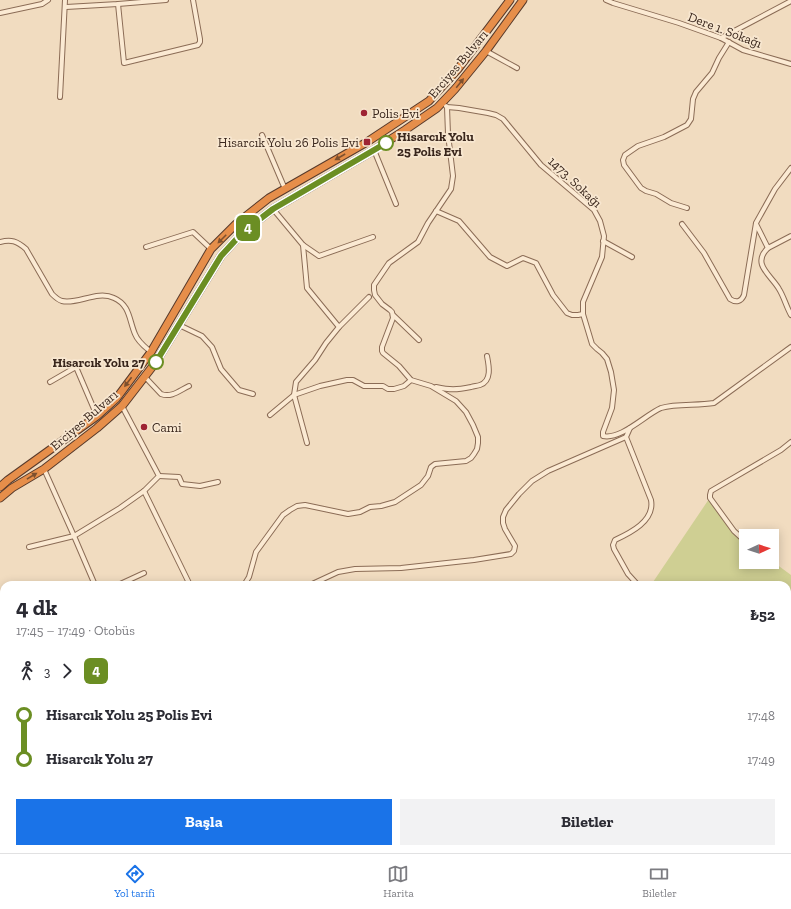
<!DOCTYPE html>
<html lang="tr">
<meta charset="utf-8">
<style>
:root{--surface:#fff;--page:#f2f2f3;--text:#2b2b33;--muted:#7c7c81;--line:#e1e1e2;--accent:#1a73e8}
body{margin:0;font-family:"Zilla Slab",serif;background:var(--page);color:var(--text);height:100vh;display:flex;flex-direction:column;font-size:15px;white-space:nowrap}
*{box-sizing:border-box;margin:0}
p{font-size:13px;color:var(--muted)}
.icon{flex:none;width:22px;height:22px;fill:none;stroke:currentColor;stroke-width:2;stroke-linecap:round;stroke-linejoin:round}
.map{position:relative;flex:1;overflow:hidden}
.details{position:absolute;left:0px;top:581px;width:791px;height:272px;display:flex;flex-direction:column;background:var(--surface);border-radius:12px 12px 0 0;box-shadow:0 2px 10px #0003}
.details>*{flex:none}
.badge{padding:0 8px;border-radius:6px;font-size:14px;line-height:26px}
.needle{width:26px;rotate:87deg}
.buttons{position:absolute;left:739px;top:529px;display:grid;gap:8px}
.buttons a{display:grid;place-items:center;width:40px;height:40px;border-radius:0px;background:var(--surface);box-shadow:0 2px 10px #0003;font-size:20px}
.map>.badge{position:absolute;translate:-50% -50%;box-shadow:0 0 0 2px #fff}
.legs{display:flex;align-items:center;gap:6px;height:44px;padding:0 16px;font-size:13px}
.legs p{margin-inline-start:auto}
.headline{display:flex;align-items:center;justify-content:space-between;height:68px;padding:0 16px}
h1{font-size:22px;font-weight:800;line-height:30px}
.cta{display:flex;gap:8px;margin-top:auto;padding:8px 16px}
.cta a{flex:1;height:46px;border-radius:0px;background:var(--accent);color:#fff;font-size:16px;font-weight:800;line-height:46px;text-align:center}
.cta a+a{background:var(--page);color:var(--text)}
ul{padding:0 16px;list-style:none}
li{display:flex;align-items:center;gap:14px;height:44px;font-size:15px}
li i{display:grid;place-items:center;width:6px;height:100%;margin:0 5px;background:currentColor}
li i::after{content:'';width:10px;height:10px;margin:-5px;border:3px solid;border-radius:50%;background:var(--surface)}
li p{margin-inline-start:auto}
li:first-child i{background:linear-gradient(#0000 50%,currentColor 0)}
li:last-child i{background:linear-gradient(currentColor 50%,#0000 0)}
.tabs{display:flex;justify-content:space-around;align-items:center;height:56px;border-top:1px solid var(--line);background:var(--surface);font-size:11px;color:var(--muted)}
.tabs a{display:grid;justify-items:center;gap:2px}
.tabs .on{color:var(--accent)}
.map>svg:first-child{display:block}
</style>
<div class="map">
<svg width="791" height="853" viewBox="0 0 791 853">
<rect width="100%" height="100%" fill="#f1dcc0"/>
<polygon fill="#cfcf93" points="709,499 746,542 746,562 772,562 772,561 791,575 791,853 196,853 192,849 787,849 787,585 651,585"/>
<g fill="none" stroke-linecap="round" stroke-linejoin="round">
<defs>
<g id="street">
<polyline points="606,0 613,3 679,23 721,38 743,50 791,64"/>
<polyline points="118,4 124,63 198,45 200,42 200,39 193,0"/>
<polyline points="66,7 118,4 166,0"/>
<polyline points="0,13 42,4 48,0"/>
<polyline points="721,38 791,1"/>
<polyline points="486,51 517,68"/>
<polyline points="60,97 65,0"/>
<path d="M446 106 447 107 459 108 488 113 496 115 503 119 541 165 594 210 600 221 604 236 602 257 583 302V314L592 344 597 349 602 353 607 359 611 372 614 390 612 408 603 432V436C621 440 645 415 661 408 677 403 697 406 714 403L791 347"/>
<polyline points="262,135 285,189"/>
<polyline points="374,150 396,204"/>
<polyline points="687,208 671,203 656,194 646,191 641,188 638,184 624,165 623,160 625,155 638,146 664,137 687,125 691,119 693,99 696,92 712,73 719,58 729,42"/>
<polyline points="273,209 303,245 319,256 373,237"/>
<polyline points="436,211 459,221 490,257 507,266 523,258 536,263 553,295 567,313 572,315 578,315 583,314"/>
<path d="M682 224 704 253 730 299C736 303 741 302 744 295L756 223 775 189 791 168"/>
<polyline points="756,224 768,248 791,236"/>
<polyline points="603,241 632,257"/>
<path d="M0 242C11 239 17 241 26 249L52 294C55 297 58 300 62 301 77 305 97 290 114 298 130 305 129 320 135 334 138 342 145 347 151 352"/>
<polyline points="303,245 307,288 339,327"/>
<polyline points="146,247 193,232 211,249"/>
<path d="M768 248C751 264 771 275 779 289 784 297 786 306 791 315"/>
<polyline points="393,315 419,340"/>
<polyline points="179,325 202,336 212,347 221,369 239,390 253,394"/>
<path d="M145 377 161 394C172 398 180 390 189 386"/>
<polyline points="50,382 76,367 97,416"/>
<path d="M436 387C450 390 456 390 471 387 474 386 477 386 480 385 492 381 489 366 487 356"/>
<polyline points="270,415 294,395 320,386 347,380 353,380 364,386 383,386 388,389 394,389 404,386 411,380"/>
<path d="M630 428 626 437 651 500C655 521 630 533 615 540L613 545 614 549 628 574 638 585"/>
<polyline points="307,443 294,395 296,382 315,360 326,343 339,327 369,297"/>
<polyline points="159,476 179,477 182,484 200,486 218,482"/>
<polyline points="144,491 190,585"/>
<polyline points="746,542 734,531 710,498 710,495 711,491 781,450 791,442"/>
<polyline points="29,547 74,536 44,469"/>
<polyline points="771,562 772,563"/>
<polyline points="60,585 74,585"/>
<polyline points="95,585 74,536 120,508 144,491 159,476 122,406"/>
<polyline points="118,585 144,573"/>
<polyline points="244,585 249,577 256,552 283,515 290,510 297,506 305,505 348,514 360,512 370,507 381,506 395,502 421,485 428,476 431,467 435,464 466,461 471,458 474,454 477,449 478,443 478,437 473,425 466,412 456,401 431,386 411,380 399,366 383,353 382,351 382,347 393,318 392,312 390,310 382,304 375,295 374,290 374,285 389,263 418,242 428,223 451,189 453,176 448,134 447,107"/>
<polyline points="310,585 338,572 355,569 401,568 474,560 511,554 514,551 515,546 505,529 503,523 503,517 506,510 519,494 532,481 548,471 626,437"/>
<polyline points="787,692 791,696"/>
<polyline points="0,761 4,762"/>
<polyline points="79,853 79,849"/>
</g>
<g id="highway">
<polyline points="0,487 8,480 97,416 116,399 151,352 211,249 236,224 269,198 367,142 429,101 458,69 510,0"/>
<polyline points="0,498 12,488 44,469 97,428 122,406 156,362 221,256 243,232 273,209 374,150 405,130 437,108 455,89 486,51 523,0"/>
</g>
</defs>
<use href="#street" stroke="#8b6c56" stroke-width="6"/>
<use href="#highway" stroke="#583a2b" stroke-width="9"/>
<use href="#street" stroke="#fbead3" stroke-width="4"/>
<use href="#highway" stroke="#e68e4a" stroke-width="7"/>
</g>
<defs><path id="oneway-solid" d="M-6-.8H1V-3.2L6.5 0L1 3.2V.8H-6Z"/></defs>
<g fill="#7e502e">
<use href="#oneway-solid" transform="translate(460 83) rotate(-51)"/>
<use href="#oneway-solid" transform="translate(340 157) rotate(150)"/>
<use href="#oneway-solid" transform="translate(222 239) rotate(135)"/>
<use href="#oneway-solid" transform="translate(128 382) rotate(127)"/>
<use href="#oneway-solid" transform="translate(32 476) rotate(-31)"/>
</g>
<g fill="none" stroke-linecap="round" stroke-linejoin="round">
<defs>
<polyline id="line-1" points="156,362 221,256 243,232 273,209 386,143"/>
</defs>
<use href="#line-1" stroke="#fff" stroke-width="9"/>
<use href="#line-1" stroke="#6b8e23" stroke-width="6"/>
</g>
<g fill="#9e2333" stroke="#f8e7d0" stroke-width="1.5">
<circle cx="364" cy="113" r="4"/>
<rect x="363" y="138" width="8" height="8" rx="2"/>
<circle cx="144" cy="427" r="4"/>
</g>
<g fill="#fff" stroke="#6b8e23" stroke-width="2">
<circle cx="386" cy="143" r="7"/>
<circle cx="156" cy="362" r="7"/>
</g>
<g text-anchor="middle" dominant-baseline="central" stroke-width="3.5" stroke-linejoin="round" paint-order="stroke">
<g font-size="13" fill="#39261c" stroke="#f8e7d0">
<text transform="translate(725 30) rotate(21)">Dere 1. Sokağı</text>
<text transform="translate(458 64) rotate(-50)">Erciyes Bulvarı</text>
<text transform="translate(575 182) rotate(43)">1473. Sokağı</text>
<text transform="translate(84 420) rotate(-41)">Erciyes Bulvarı</text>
</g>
<g font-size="13" fill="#39261c" stroke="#f8e7d0" text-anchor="start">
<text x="372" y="113">Polis Evi</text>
<text x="359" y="142" text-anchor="end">Hisarcık Yolu 26 Polis Evi</text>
<text x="152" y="427">Cami</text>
</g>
<g font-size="13" font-weight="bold" fill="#39261c" stroke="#f8e7d0" text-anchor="start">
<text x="397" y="136">Hisarcık Yolu<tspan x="397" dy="15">25 Polis Evi</tspan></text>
<text x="145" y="362" text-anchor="end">Hisarcık Yolu 27</text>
</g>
</g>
</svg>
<div class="buttons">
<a><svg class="needle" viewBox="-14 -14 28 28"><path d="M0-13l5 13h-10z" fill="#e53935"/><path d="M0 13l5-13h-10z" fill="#7c7c81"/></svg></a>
</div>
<b class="badge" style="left:248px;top:228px;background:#6b8e23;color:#fff">4</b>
<section class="details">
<div class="headline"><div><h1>4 dk</h1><p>17:45 – 17:49 · Otobüs</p></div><b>₺52</b></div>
<div class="legs"><svg class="icon" aria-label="walk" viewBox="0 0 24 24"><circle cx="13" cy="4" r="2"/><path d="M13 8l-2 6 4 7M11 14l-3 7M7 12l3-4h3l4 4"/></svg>3<svg class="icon" aria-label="forward" viewBox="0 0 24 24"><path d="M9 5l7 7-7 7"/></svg><b class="badge" style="background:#6b8e23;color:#fff">4</b></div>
<ul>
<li><i style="color:#6b8e23"></i><b>Hisarcık Yolu 25 Polis Evi</b><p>17:48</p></li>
<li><i style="color:#6b8e23"></i><b>Hisarcık Yolu 27</b><p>17:49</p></li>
</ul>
<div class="cta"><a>Başla</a><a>Biletler</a></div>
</section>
</div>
<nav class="tabs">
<a class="on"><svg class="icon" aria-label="directions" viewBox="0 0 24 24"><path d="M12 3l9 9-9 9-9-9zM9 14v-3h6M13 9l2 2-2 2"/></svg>Yol tarifi</a>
<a><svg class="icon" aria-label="map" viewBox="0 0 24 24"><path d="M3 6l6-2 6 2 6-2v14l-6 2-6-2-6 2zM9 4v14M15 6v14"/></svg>Harita</a>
<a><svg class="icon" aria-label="tickets" viewBox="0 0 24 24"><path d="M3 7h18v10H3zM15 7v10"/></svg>Biletler</a>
</nav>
